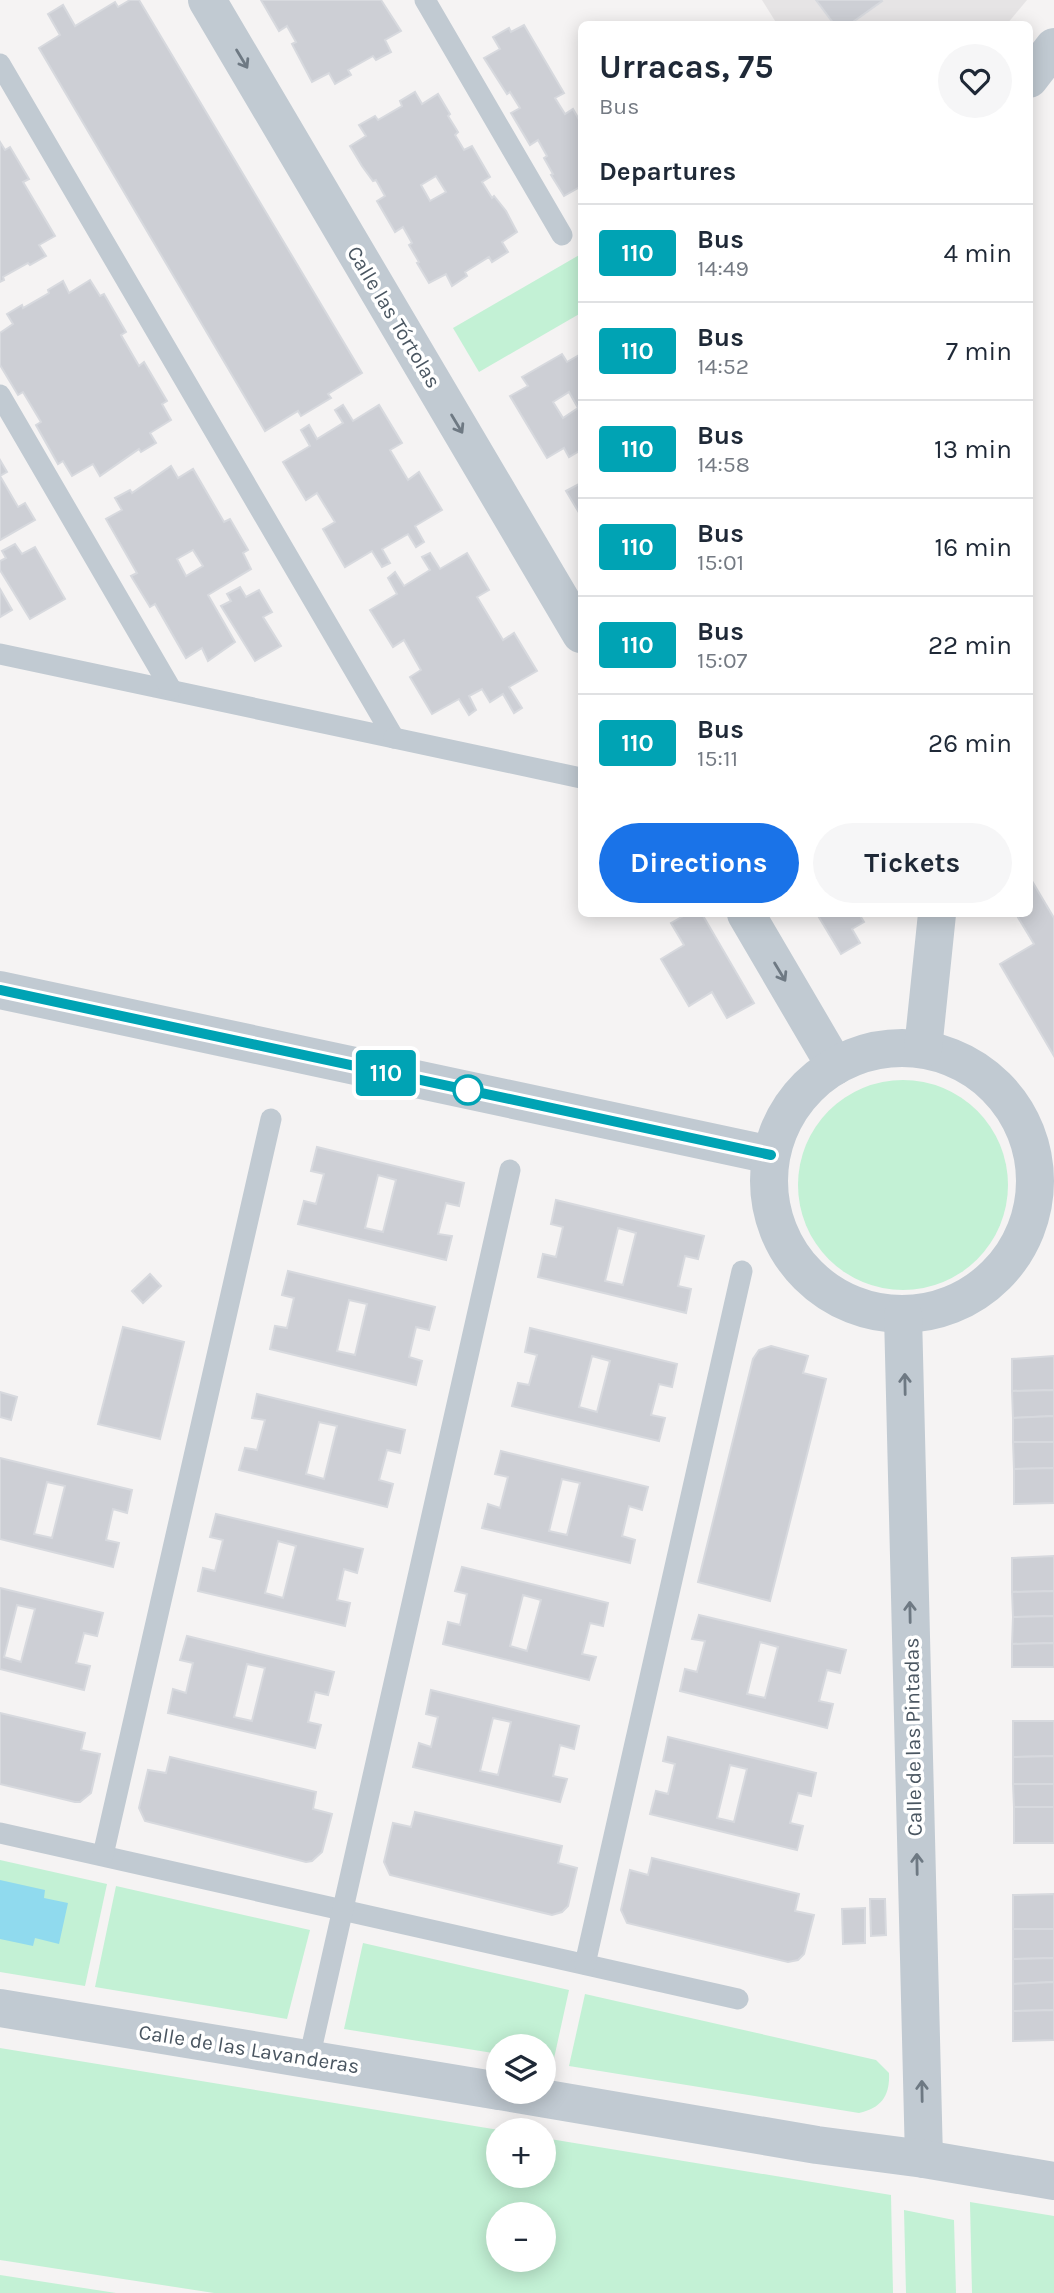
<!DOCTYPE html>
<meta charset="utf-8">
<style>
:root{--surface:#fff;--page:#f6f6f7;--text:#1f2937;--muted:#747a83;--line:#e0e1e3;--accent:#1a73e8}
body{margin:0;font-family:Karla,sans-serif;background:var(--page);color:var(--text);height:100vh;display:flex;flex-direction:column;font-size:26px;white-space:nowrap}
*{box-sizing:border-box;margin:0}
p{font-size:23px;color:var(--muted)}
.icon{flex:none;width:38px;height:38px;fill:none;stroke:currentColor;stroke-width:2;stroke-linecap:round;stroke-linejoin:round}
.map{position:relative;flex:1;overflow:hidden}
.drawer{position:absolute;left:578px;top:21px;width:455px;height:896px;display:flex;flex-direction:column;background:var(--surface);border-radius:10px;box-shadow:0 4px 18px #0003}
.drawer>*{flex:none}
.badge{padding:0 14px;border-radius:5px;font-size:24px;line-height:46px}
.tools{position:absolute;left:486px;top:2034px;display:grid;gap:14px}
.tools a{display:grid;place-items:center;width:70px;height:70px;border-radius:50%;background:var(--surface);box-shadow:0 4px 18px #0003;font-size:35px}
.map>.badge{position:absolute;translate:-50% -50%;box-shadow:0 0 0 4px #fff}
h2{padding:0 21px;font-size:26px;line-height:63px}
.round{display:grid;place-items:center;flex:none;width:74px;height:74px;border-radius:37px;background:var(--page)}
.summary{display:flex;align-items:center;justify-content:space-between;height:119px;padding:0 21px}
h1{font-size:33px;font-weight:700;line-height:52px}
.action{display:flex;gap:14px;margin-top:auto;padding:14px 21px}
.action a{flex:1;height:80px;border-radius:42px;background:var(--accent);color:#fff;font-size:28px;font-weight:700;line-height:80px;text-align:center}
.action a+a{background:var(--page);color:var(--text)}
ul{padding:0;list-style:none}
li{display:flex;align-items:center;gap:21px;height:98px;padding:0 21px;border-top:2px solid var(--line)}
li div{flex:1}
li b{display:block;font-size:26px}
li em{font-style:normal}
li .badge{min-width:77px;font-weight:700;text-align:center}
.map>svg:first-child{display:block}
</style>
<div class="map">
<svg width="1054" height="2293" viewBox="0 0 1054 2293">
<rect width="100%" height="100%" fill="#f5f3f3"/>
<polygon fill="#e6e4e5" points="762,0 1027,0 1007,24 777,24"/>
<g fill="#c3f1d5" fill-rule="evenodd">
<polygon points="581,254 581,313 479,372 453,328"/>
<circle cx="903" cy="1185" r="105"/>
<polygon points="0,1860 107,1884 85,1986 0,1972"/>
<polygon points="116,1886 310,1930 287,2019 95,1987"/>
<polygon points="363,1943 569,1990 553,2063 544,2062 544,2046 499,2046 499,2054 344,2029"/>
<path d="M585 1994 876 2060 889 2073C890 2095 882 2108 859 2113L569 2066Z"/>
<path d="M0 2048 499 2130V2175H544V2138L891 2195 893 2293H214L0 2260ZM499 2214H544V2259H499Z"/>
<polygon points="970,2202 1054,2216 1054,2293 972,2293"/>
<polygon points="904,2210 954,2220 956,2293 906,2293"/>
<polygon points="0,2275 116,2293 0,2293"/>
</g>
<polygon fill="#90daee" points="0,1880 45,1890 44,1898 68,1903 59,1944 35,1938 33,1946 0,1939"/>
<g fill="#cdcfd5" stroke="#d7d9de" stroke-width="2" fill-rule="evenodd">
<polygon points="130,0 139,0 362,373 328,394 331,398 301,416 298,411 265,431 39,48 60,35 48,14 63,5 75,26 115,2 118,7"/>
<polygon points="261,0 381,0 401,31 385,40 391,52 376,60 373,56 348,70 351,75 335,84 329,73 312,82 292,44 296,42 287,26 279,31"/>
<polygon points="816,0 881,0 882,1 850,24 834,24"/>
<polygon points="524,25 564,93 555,98 565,114 573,109 581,123 581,188 580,187 564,196 551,175 553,174 544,158 547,156 538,140 530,145 511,113 520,108 510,92 507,94 484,58 500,49 493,37 509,28 511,32"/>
<path d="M415 92 422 104 438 94 450 114 448 116 458 132 455 135 464 150 472 146 490 177 482 182 492 198 494 196 506 211 517 232 502 242 508 252 492 262 489 257 465 272 467 276 452 286 446 274 429 283 417 263 419 262 409 245 412 243 403 227 395 232 377 201 385 196 376 180 373 181 362 166 350 146 366 136 359 125 375 116 378 120 402 106 400 101ZM436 176 446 192 430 201 421 185Z"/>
<polygon points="0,142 5,150 10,147 29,179 23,182 55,236 39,245 46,256 30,265 28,263 3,277 4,280 0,282"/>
<polygon points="90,280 100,296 104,294 126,332 121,335 139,366 144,362 167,401 162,404 171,420 150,433 156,443 141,452 139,449 100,476 93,464 72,476 63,461 58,464 36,425 41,422 23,392 18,395 0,365 0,333 13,324 7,314 22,305 23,308 49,293 48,290 63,281 69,293"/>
<path d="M562 354 567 362 581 354V450L569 457 564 448 547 458 510 396 528 386 522 377ZM569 392 578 408 563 418 553 402Z"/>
<polygon points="343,405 353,421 379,405 402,443 390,450 408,480 419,472 442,510 415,526 424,542 416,547 408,534 382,549 390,563 382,567 372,551 345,567 323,529 335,522 317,493 306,500 283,462 310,446 301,430 309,425 317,439 343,423 335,410"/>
<polygon points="0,460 7,472 0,476 18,507 25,503 35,520 0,540"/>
<path d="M171 466 178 478 193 469 224 522 230 519 248 550 243 553 251 569 208 595 235 642 208 661 202 648 186 658 155 604 150 607 131 576 137 573 106 519 122 510 115 498 130 490 132 493ZM193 550 203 566 186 576 177 559Z"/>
<polygon points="581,483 581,516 566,491"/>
<polygon points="15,544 22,554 35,547 65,599 30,619 0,570 0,561 6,558 2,551"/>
<polygon points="430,553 440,569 467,553 489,590 477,597 503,640 514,633 537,671 509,687 522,708 514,713 503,694 490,702 482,689 469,696 476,710 469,715 459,699 432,714 410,677 421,670 404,640 393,647 370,610 397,594 388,578 395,572 404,586 430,570 422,557"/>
<polygon points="240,587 246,597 259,590 272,612 263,617 281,646 255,661 221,606 231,601 227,594"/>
<polygon points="0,589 12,610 0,617"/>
<polygon points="1029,876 1054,918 1054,1056 1000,964 1034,944 1016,914 1029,914"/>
<polygon points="687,914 702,914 754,1003 727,1018 712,992 689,1006 661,959 684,945 671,923"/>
<polygon points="817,914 859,914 864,922 852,929 860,943 841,954"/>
<path d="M317 1147 464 1183 459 1206 446 1203 438 1234 452 1236 446 1260 298 1224 304 1201 316 1204 324 1174 311 1171ZM378 1175 396 1180 383 1232 365 1228Z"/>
<path d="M556 1200 704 1236 698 1259 685 1256 678 1286 691 1289 686 1313 538 1277 543 1254 556 1257 563 1227 551 1224ZM618 1228 636 1233 623 1285 605 1281Z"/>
<path d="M288 1271 435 1307 429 1330 416 1327 409 1357 422 1361 416 1385 270 1349 275 1326 287 1328 294 1298 282 1295ZM349 1300 367 1304 355 1355 337 1351Z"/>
<polygon points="150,1274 161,1286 143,1303 132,1291"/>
<polygon points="123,1327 184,1342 160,1439 98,1424"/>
<path d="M530 1328 677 1364 672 1387 659 1384 651 1415 665 1418 659 1441 512 1406 518 1383 529 1385 537 1355 525 1352ZM592 1356 610 1361 597 1412 579 1407Z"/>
<polygon points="771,1346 808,1356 803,1373 826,1379 770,1601 698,1582 753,1359 759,1350"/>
<polygon points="1054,1356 1054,1390 1012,1391 1012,1359"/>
<polygon points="1054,1390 1054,1416 1013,1418 1012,1391"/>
<polygon points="0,1392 17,1397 11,1420 0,1417"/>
<path d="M257 1394 405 1430 400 1453 387 1450 379 1480 393 1484 387 1507 239 1470 245 1448 257 1450 265 1420 252 1418ZM319 1422 337 1426 324 1479 306 1474Z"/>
<polygon points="1054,1416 1054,1442 1013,1442 1013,1418"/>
<polygon points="1013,1442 1054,1442 1054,1468 1014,1469"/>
<path d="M501 1451 648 1487 642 1510 629 1506 622 1536 635 1540 630 1563 482 1528 488 1504 500 1508 508 1477 495 1474ZM562 1479 580 1483 567 1535 549 1531Z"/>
<path d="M0 1458 132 1490 127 1513 113 1509 106 1540 119 1543 113 1567 0 1539ZM47 1482 65 1486 52 1538 34 1534Z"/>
<polygon points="1054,1468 1054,1503 1014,1504 1014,1469"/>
<path d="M216 1514 363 1549 357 1573 344 1569 337 1600 350 1603 345 1626 198 1591 203 1568 215 1571 223 1540 210 1537ZM278 1541 296 1546 283 1598 265 1593Z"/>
<polygon points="1054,1556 1054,1591 1012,1592 1012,1558"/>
<path d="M462 1567 608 1603 603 1626 590 1623 582 1654 596 1657 589 1680 443 1644 448 1622 460 1625 467 1594 455 1591ZM523 1595 541 1600 527 1651 510 1646Z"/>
<path d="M0 1588 103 1613 97 1636 84 1633 76 1663 90 1666 84 1690 0 1669ZM17 1605 35 1609 21 1662 4 1657Z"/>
<polygon points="1054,1591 1054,1616 1013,1617 1012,1592"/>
<path d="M699 1615 846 1650 840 1673 827 1670 819 1701 833 1704 827 1728 680 1691 685 1669 697 1672 705 1641 692 1639ZM760 1642 778 1647 765 1698 747 1694Z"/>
<polygon points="1054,1616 1054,1643 1012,1644 1013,1617"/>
<path d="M187 1636 334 1672 328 1695 315 1692 308 1722 321 1725 315 1748 168 1713 173 1689 186 1693 193 1663 180 1660ZM247 1664 265 1668 252 1721 234 1717Z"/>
<polygon points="1054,1643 1054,1667 1012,1667 1012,1644"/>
<path d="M431 1690 579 1726 574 1749 560 1745 553 1776 567 1779 560 1802 413 1767 419 1743 431 1747 438 1717 426 1714ZM493 1718 511 1722 498 1775 480 1771Z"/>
<polygon points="0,1713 85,1733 81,1750 100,1754 91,1793 80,1802 75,1802 0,1784"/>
<polygon points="1013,1721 1054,1721 1054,1756 1013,1757"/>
<path d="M668 1737 816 1773 811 1796 798 1793 790 1823 803 1826 797 1850 650 1814 656 1791 668 1794 675 1764 663 1761ZM730 1765 747 1769 734 1822 717 1818Z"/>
<polygon points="1054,1756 1054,1784 1013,1784 1013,1757"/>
<polygon points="170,1757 316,1792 313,1809 332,1814 322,1852 312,1861 306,1862 145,1821 139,1808 148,1770 166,1773"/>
<polygon points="1013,1784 1054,1784 1054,1807 1014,1807"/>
<rect x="1014" y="1807" width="40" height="36"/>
<polygon points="415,1812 562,1846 558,1863 577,1868 568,1906 562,1912 552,1915 390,1875 384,1862 393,1823 411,1827"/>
<polygon points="652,1858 799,1894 795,1911 814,1915 804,1954 798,1960 788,1962 627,1923 621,1910 630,1870 648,1875"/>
<polygon points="1054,1894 1054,1929 1013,1929 1013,1895"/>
<polygon points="870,1899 885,1899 886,1935 871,1936"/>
<polygon points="865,1908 865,1943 843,1944 842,1909"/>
<polygon points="1013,1929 1054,1929 1054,1958 1013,1959"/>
<polygon points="1054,1958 1054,1982 1013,1984 1013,1959"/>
<polygon points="1054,1982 1054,2010 1013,2011 1013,1984"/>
<polygon points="1054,2010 1054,2040 1013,2041 1013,2011"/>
</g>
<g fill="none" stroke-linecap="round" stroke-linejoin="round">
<g stroke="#c1cad2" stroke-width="21">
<polyline points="425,0 562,235"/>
<polyline points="0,64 394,738 0,654"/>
<polyline points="0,395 171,689"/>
<polyline points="394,738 581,778"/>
<polyline points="0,1833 738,1999"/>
<polyline points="103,1855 271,1119"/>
<polyline points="585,1964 742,1271"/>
<polyline points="309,2059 510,1170"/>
</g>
<g stroke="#c1cad2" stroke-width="38">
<polyline points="207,0 581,634"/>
<polyline points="1029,79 1054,47"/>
<polyline points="746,914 835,1066"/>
<polyline points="0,990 771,1155"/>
<circle cx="902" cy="1181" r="133"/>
<polyline points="923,1049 937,914"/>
<polyline points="903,1315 924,2159"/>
<polyline points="0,2008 499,2091"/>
<polyline points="500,2091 817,2145 924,2159 1054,2181"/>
</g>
</g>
<defs><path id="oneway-shaft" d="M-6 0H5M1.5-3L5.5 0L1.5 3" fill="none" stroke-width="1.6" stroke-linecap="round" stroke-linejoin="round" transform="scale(1.75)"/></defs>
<g stroke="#6e7983">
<use href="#oneway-shaft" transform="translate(242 59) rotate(59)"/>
<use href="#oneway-shaft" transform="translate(457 424) rotate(59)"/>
<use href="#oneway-shaft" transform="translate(780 972) rotate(59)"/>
<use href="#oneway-shaft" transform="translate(905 1384) rotate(-91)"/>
<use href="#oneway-shaft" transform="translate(910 1612) rotate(-91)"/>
<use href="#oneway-shaft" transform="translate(917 1864) rotate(-91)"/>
<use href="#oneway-shaft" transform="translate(922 2091) rotate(-91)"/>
</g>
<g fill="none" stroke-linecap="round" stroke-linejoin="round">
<defs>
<polyline id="line" points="0,990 771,1155"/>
</defs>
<use href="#line" stroke="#fff" stroke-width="16"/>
<use href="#line" stroke="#00a3b4" stroke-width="10"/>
</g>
<circle fill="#fff" stroke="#00a3b4" stroke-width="3.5" cx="468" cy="1090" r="14"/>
<g text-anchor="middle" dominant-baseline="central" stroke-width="7" stroke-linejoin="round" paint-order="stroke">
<g font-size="21" fill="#4a5661" stroke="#fff">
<text transform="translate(394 317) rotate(59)">Calle las Tórtolas</text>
<text transform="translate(913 1737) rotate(-91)">Calle de las Pintadas</text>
<text transform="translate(249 2049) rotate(9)">Calle de las Lavanderas</text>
</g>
</g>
</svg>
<div class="tools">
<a><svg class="icon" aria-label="layers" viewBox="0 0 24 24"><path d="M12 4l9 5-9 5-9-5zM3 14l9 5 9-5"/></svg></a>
<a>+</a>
<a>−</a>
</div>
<b class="badge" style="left:386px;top:1073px;background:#00a3b4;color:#fff">110</b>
<section class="drawer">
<div class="summary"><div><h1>Urracas, 75</h1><p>Bus</p></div><a class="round"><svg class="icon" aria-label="heart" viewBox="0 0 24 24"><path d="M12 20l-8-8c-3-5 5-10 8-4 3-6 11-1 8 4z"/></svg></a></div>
<h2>Departures</h2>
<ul>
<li><span class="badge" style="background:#00a3b4;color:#fff">110</span><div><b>Bus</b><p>14:49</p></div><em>4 min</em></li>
<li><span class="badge" style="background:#00a3b4;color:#fff">110</span><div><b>Bus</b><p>14:52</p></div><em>7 min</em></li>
<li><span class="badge" style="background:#00a3b4;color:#fff">110</span><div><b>Bus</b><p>14:58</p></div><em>13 min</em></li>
<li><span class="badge" style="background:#00a3b4;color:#fff">110</span><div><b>Bus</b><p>15:01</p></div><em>16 min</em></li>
<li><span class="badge" style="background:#00a3b4;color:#fff">110</span><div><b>Bus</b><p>15:07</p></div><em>22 min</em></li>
<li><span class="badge" style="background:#00a3b4;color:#fff">110</span><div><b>Bus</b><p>15:11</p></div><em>26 min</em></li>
</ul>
<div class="action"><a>Directions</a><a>Tickets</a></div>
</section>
</div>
